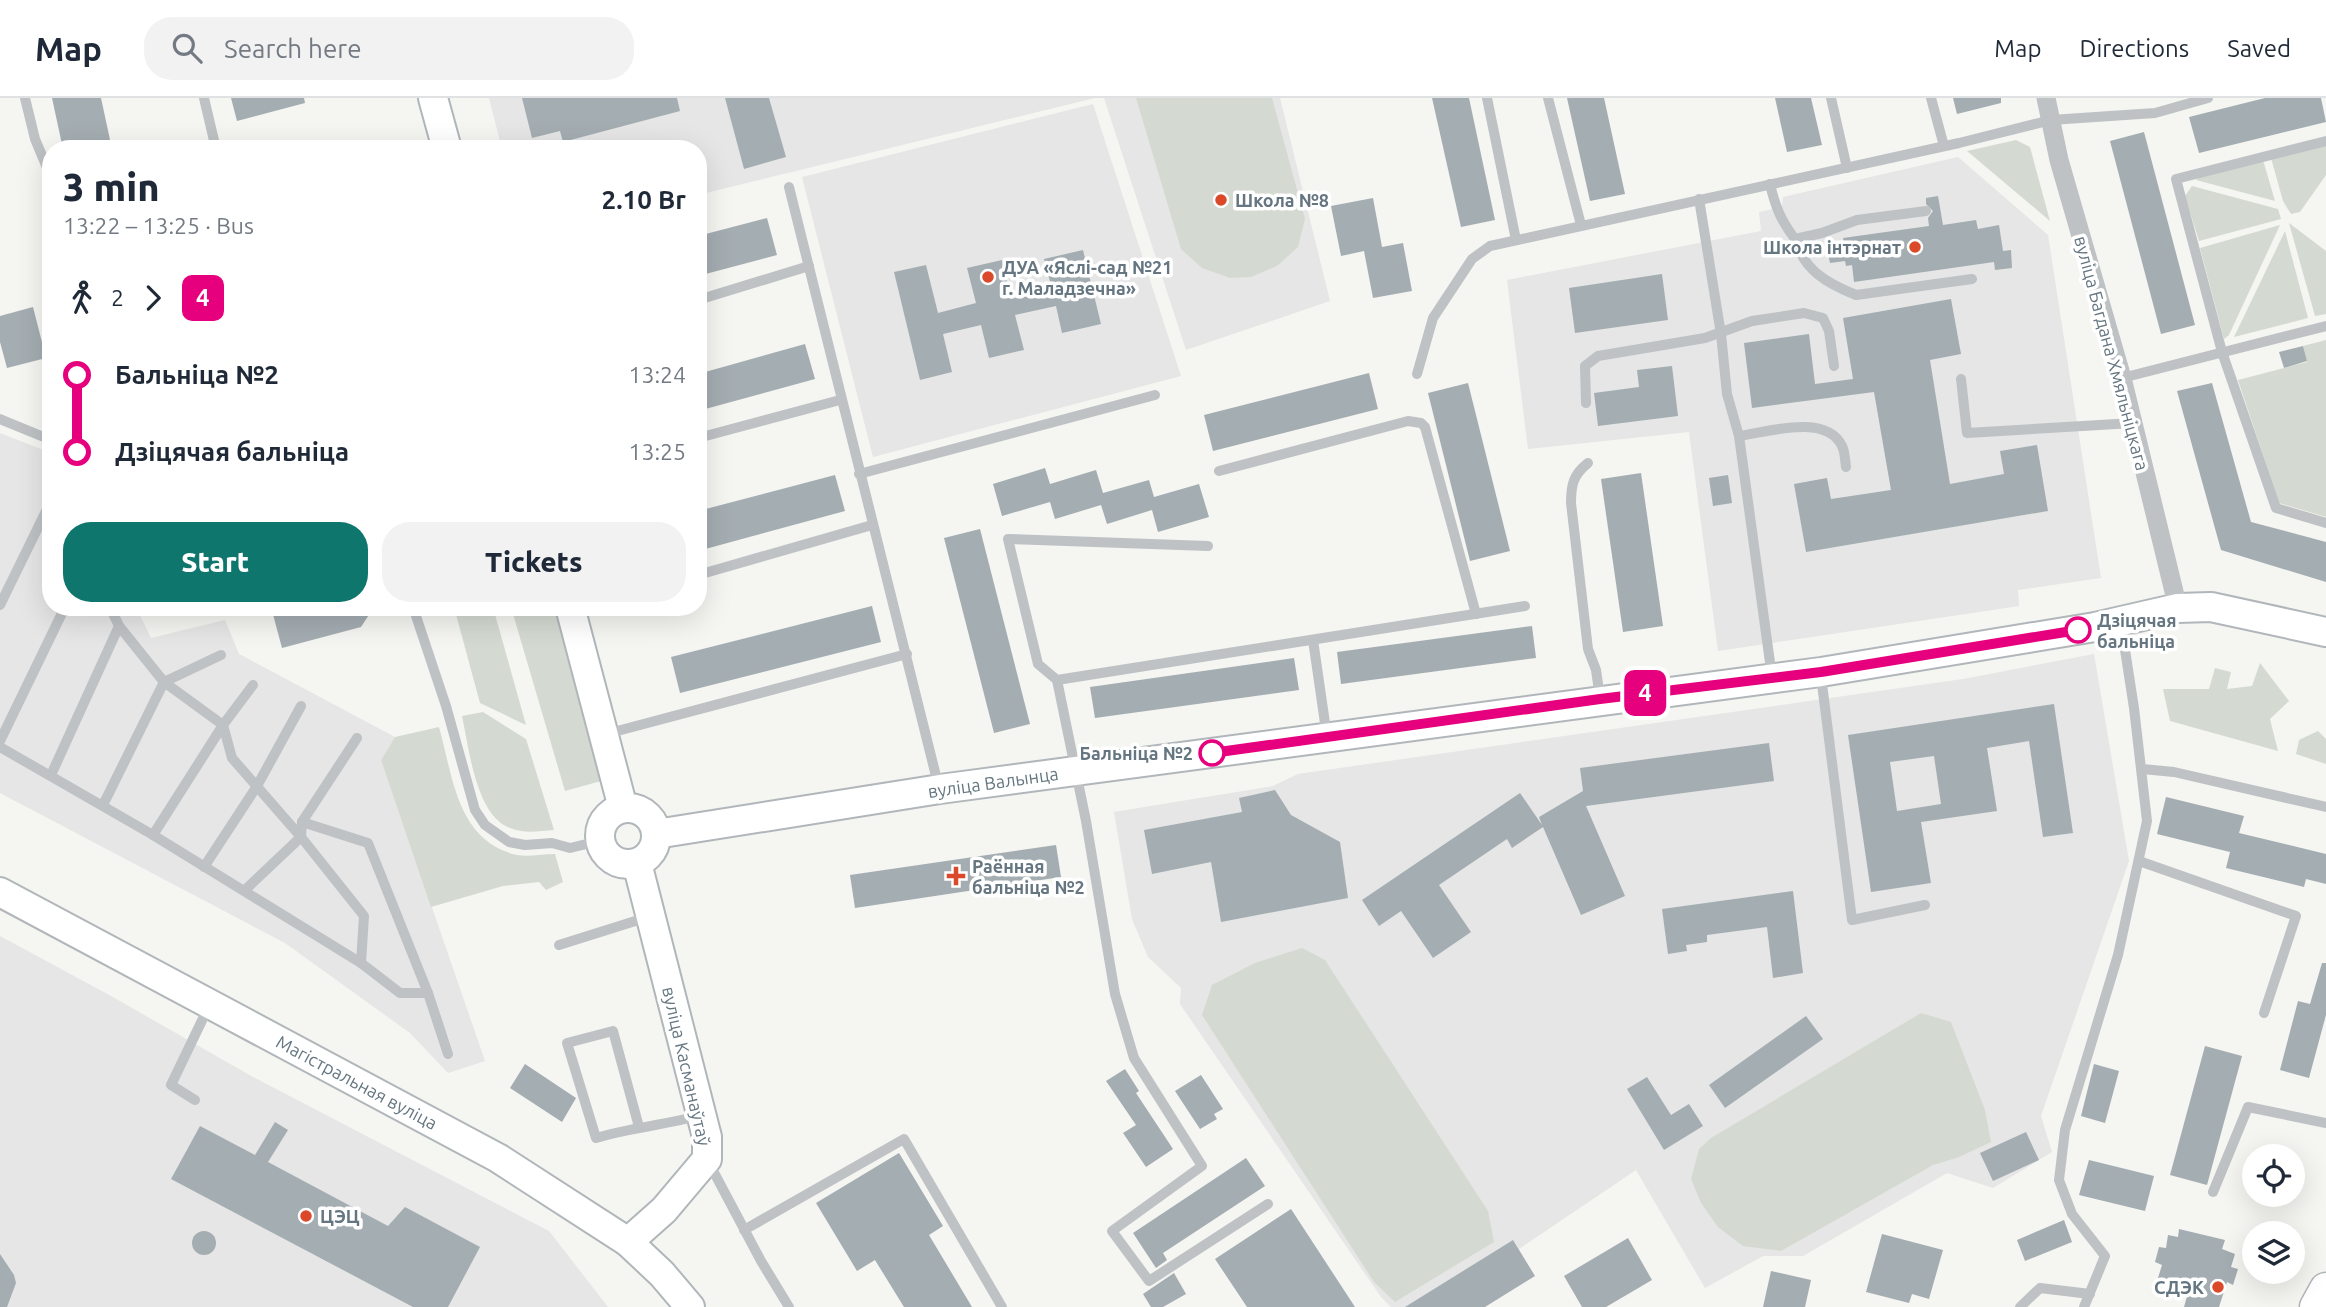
<!DOCTYPE html>
<meta charset="utf-8">
<style>
:root{--surface:#fff;--page:#f2f2f3;--text:#1f2937;--muted:#747a83;--line:#e0e1e3;--accent:#0f766e}
body{margin:0;font-family:Ubuntu,sans-serif;background:var(--page);color:var(--text);height:100vh;display:flex;flex-direction:column;font-size:26px;white-space:nowrap}
*{box-sizing:border-box;margin:0}
p{font-size:23px;color:var(--muted)}
.icon{flex:none;width:38px;height:38px;fill:none;stroke:currentColor;stroke-width:2;stroke-linecap:round;stroke-linejoin:round}
.map{position:relative;flex:1;overflow:hidden}
.side{position:absolute;left:42px;top:42px;width:665px;height:476px;display:flex;flex-direction:column;background:var(--surface);border-radius:28px;box-shadow:0 7px 28px #0002}
.side>*{flex:none}
.badge{padding:0 14px;border-radius:10px;font-size:24px;line-height:46px}
.fabs{position:absolute;left:2242px;top:1046px;display:grid;gap:14px}
.fabs a{display:grid;place-items:center;width:63px;height:63px;border-radius:50%;background:var(--surface);box-shadow:0 7px 28px #0002;font-size:35px}
.map>.badge{position:absolute;translate:-50% -50%;box-shadow:0 0 0 4px #fff}
.legs{display:flex;align-items:center;gap:10px;height:77px;padding:0 21px;font-size:23px}
.legs p{margin-inline-start:auto}
.overview{display:flex;align-items:center;justify-content:space-between;height:119px;padding:0 21px}
h1{font-size:38px;font-weight:800;line-height:52px}
.button{display:flex;gap:14px;margin-top:auto;padding:14px 21px}
.button a{flex:1;height:80px;border-radius:28px;background:var(--accent);color:#fff;font-size:28px;font-weight:800;line-height:80px;text-align:center}
.button a+a{background:var(--page);color:var(--text)}
ul{padding:0 21px;list-style:none}
li{display:flex;align-items:center;gap:24px;height:77px;font-size:26px}
li i{display:grid;place-items:center;width:10px;height:100%;margin:0 9px;background:currentColor}
li i::after{content:'';width:18px;height:18px;margin:-9px;border:5px solid;border-radius:50%;background:var(--surface)}
li p{margin-inline-start:auto}
li:first-child i{background:linear-gradient(#0000 50%,currentColor 0)}
li:last-child i{background:linear-gradient(currentColor 50%,#0000 0)}
header{display:flex;align-items:center;gap:42px;box-sizing:border-box;height:98px;padding:0 35px;background:var(--surface);border-bottom:2px solid var(--line)}
header strong{font-size:33px}
nav{display:flex;gap:38px;margin-inline-start:auto;font-size:24px}
.search{width:490px;height:63px;background:var(--page);display:flex;align-items:center;gap:18px;box-sizing:border-box;padding:0 24px;border-radius:28px;color:var(--muted);font-size:26px}
.map>svg:first-child{display:block}
</style>
<header>
<strong>Map</strong>
<div class="search"><svg class="icon" aria-label="search" viewBox="0 0 24 24"><circle cx="10" cy="10" r="6"/><path d="M15 15l6 6"/></svg>Search here</div>
<nav><a>Map</a><a>Directions</a><a>Saved</a></nav>
</header>
<div class="map">
<svg width="2326" height="1209" viewBox="0 0 2326 1209">
<rect width="100%" height="100%" fill="#f5f5f1"/>
<g fill="#e5e6e5">
<polygon points="489,0 1095,0 698,97 698,51 502,51"/>
<polygon points="1104,0 1280,0 1330,203 1186,252"/>
<polygon points="1093,6 1181,278 873,359 802,79"/>
<polygon points="1958,59 2048,137 2101,480 2018,492 2019,508 1718,553 1689,334 1528,351 1507,182 1761,133 1759,114 1782,109 1783,99"/>
<polygon points="0,335 51,355 51,509 136,509 151,540 225,522 239,556 395,639 381,662 485,963 448,975 410,935 285,845 0,695"/>
<polygon points="2094,556 2129,763 2041,1018 2052,1054 1993,1090 1947,1075 1803,1158 1763,1158 1705,1190 1636,1072 1519,1151 1513,1142 1406,1209 1391,1209 1381,1199 1180,906 1181,890 1148,859 1132,821 1114,714 1273,688 1298,676 1963,581"/>
<polygon points="0,838 111,898 253,979 549,1133 608,1209 0,1209"/>
</g>
<g fill="#d4dad1">
<polygon points="1136,0 1272,0 1305,121 1298,149 1277,168 1251,179 1230,180 1202,170 1181,151"/>
<polygon points="2016,42 2030,49 2050,123 1967,53"/>
<polygon points="2326,46 2326,77 2300,114 2291,116 2283,103 2271,60"/>
<polygon points="2263,62 2275,103 2196,82 2201,78"/>
<polygon points="2192,88 2278,111 2281,121 2199,143 2185,98"/>
<polygon points="2289,125 2326,153 2326,216 2315,218"/>
<polygon points="2280,127 2229,237 2224,241 2200,150"/>
<polygon points="2285,133 2308,220 2234,239"/>
<polygon points="2326,242 2326,419 2279,405 2238,282 2307,264 2303,248"/>
<polygon points="454,509 493,509 526,627 480,605"/>
<polygon points="511,509 556,509 601,683 565,693"/>
<polygon points="2260,565 2289,603 2270,621 2278,653 2170,623 2163,591 2209,591 2215,570 2231,574 2227,591 2252,588"/>
<path d="M483 614 526 641 554 732C539 733 524 736 510 730 476 718 469 650 462 618Z"/>
<path d="M439 629C453 679 457 743 517 757 528 759 543 756 555 756L563 784 546 792 539 784 503 788 431 809 381 662 395 639Z"/>
<polygon points="2318,633 2326,641 2326,666 2296,656 2299,642"/>
<polygon points="1302,850 1325,862 1488,1113 1494,1144 1395,1204 1374,1184 1202,917 1212,887 1255,865"/>
<polygon points="1921,915 1951,924 1985,1012 1991,1044 1959,1059 1933,1067 1781,1153 1743,1148 1718,1129 1701,1105 1691,1081 1699,1051 1711,1040"/>
</g>
<g fill="#a4adb2" fill-rule="evenodd">
<polygon points="52,0 101,0 112,51 63,51"/>
<polygon points="231,0 304,0 305,5 237,23"/>
<polygon points="522,0 677,0 680,13 563,44 560,33 532,40"/>
<polygon points="725,0 769,0 786,59 744,71"/>
<polygon points="1432,0 1469,0 1495,122 1461,129"/>
<polygon points="1567,0 1604,0 1625,96 1590,103"/>
<polygon points="1775,0 1811,0 1822,47 1787,54"/>
<polygon points="1953,0 2001,0 2001,5 1957,16"/>
<polygon points="2265,0 2321,0 2326,24 2199,55 2189,19"/>
<polygon points="2144,34 2195,227 2161,236 2110,43"/>
<polygon points="1938,98 1943,127 1976,122 1978,131 1999,127 2003,153 2011,152 2012,170 1995,172 1994,164 1854,184 1852,167 1846,168 1845,163 1830,165 1826,146 1844,145 1843,140 1929,128 1928,120 1933,113 1926,106 1926,100"/>
<polygon points="1373,100 1382,149 1403,145 1412,193 1373,200 1364,153 1341,158 1331,108"/>
<polygon points="767,120 777,157 698,178 698,138"/>
<polygon points="1083,152 1101,226 1062,235 1056,208 1015,217 1024,252 989,260 981,227 943,236 952,274 920,282 894,174 926,167 938,215 976,205 967,170 1002,162 1011,201 1052,191 1044,161"/>
<polygon points="1662,176 1668,222 1575,235 1569,190"/>
<polygon points="1951,201 1961,256 1930,262 1950,386 2004,376 2000,353 2037,347 2048,413 1806,454 1794,386 1827,380 1831,401 1891,392 1874,294 1752,310 1744,245 1809,236 1815,286 1853,281 1843,220"/>
<polygon points="33,209 46,260 7,270 0,244 0,218"/>
<polygon points="805,246 815,281 698,313 698,276"/>
<polygon points="2303,248 2307,263 2284,270 2279,254"/>
<polygon points="1672,268 1678,318 1598,328 1594,295 1639,289 1637,272"/>
<polygon points="1369,275 1378,311 1213,353 1204,317"/>
<polygon points="1468,285 1510,453 1470,463 1428,295"/>
<polygon points="2212,285 2251,424 2326,444 2326,484 2221,452 2177,293"/>
<polygon points="1045,370 1050,386 1096,372 1103,395 1149,382 1154,399 1199,386 1209,419 1158,434 1152,412 1107,426 1101,407 1055,421 1050,404 1002,418 993,386"/>
<polygon points="1641,375 1663,528 1623,534 1601,381"/>
<polygon points="835,377 845,413 698,453 698,413"/>
<polygon points="1728,377 1732,405 1713,408 1709,380"/>
<polygon points="980,431 1030,626 994,635 944,440"/>
<polygon points="872,508 881,544 680,595 671,559"/>
<polygon points="271,509 374,509 361,529 282,550"/>
<polygon points="1532,528 1536,560 1341,586 1337,554"/>
<polygon points="1294,560 1299,592 1095,620 1090,589"/>
<path d="M2054 606 2073 735 2043 739 2029 643 1987 650 1997 713 1921 724 1931 785 1871 794 1848 637ZM1934 658 1941 706 1897 713 1890 664Z"/>
<polygon points="1769,645 1774,683 1586,708 1625,798 1581,817 1543,729 1512,750 1507,741 1439,787 1471,834 1433,860 1401,813 1379,828 1362,802 1520,695 1542,727 1539,719 1583,693 1580,670"/>
<polygon points="1275,692 1291,717 1340,744 1348,800 1221,824 1211,764 1152,776 1144,732 1242,714 1239,700"/>
<polygon points="2166,699 2244,718 2239,735 2326,756 2326,786 2306,781 2304,789 2226,770 2230,754 2157,736"/>
<polygon points="1056,747 1061,779 855,810 850,777"/>
<polygon points="1793,793 1803,875 1773,880 1767,829 1707,837 1707,844 1686,847 1687,853 1668,856 1662,811"/>
<polygon points="2322,865 2326,865 2326,917 2309,980 2280,972 2298,903 2310,906"/>
<polygon points="1806,918 1823,941 1725,1010 1709,987"/>
<polygon points="2205,948 2242,958 2207,1087 2170,1077"/>
<polygon points="525,966 576,1000 562,1024 510,990"/>
<polygon points="2094,966 2119,973 2105,1025 2081,1018"/>
<polygon points="1125,971 1139,993 1136,995 1173,1051 1146,1069 1123,1035 1136,1027 1106,983"/>
<polygon points="1201,977 1223,1011 1214,1016 1217,1021 1200,1031 1175,993"/>
<polygon points="1647,979 1671,1017 1689,1006 1703,1028 1664,1052 1627,991"/>
<polygon points="275,1024 288,1032 268,1064 388,1128 405,1109 480,1149 448,1209 413,1209 171,1081 200,1028 255,1057"/>
<polygon points="2026,1034 2039,1062 1993,1083 1980,1055"/>
<polygon points="899,1055 943,1128 929,1137 972,1209 904,1209 875,1162 857,1173 816,1105"/>
<polygon points="1246,1060 1265,1088 1163,1155 1167,1162 1156,1170 1133,1135"/>
<polygon points="2089,1062 2154,1078 2145,1113 2079,1097"/>
<polygon points="1291,1111 1355,1209 1247,1209 1215,1161"/>
<polygon points="2064,1122 2072,1144 2025,1163 2017,1142"/>
<polygon points="2179,1131 2225,1142 2222,1151 2235,1156 2231,1169 2238,1171 2233,1187 2227,1184 2219,1209 2184,1209 2189,1191 2158,1180 2162,1167 2155,1164 2159,1149 2166,1150 2168,1137 2178,1139"/>
<circle cx="204" cy="1145" r="12"/>
<polygon points="1882,1136 1943,1152 1929,1201 1912,1196 1909,1205 1866,1194"/>
<polygon points="1628,1140 1652,1182 1606,1209 1582,1209 1564,1178"/>
<polygon points="1513,1142 1535,1178 1485,1209 1405,1209"/>
<polygon points="0,1156 14,1177 16,1185 7,1209 0,1209"/>
<polygon points="1771,1173 1811,1182 1805,1209 1763,1209"/>
<polygon points="1174,1175 1186,1196 1163,1209 1151,1209 1143,1196"/>
</g>
<g fill="none" stroke-linecap="round" stroke-linejoin="round">
<defs>
<g id="secondary">
<polyline points="433,0 447,51"/>
<polyline points="570,509 623,710"/>
<circle cx="628" cy="738" r="28"/>
<polyline points="656,736 940,691 1821,574 2095,529 2178,510 2211,509 2326,534"/>
<polyline points="0,794 498,1060 628,1144 662,1176 690,1209"/>
<polyline points="628,1144 664,1112 707,1061 707,1039 637,765"/>
</g>
<polyline id="primary" points="2316,1209 2326,1191"/>
</defs>
<use href="#secondary" stroke="#b0b6ba" stroke-width="32"/>
<use href="#primary" stroke="#b1b6b9" stroke-width="35"/>
<g stroke="#bec2c5" stroke-width="10">
<polyline points="25,0 35,41 51,79"/>
<polyline points="204,0 216,51"/>
<polyline points="1487,0 1516,142"/>
<polyline points="1548,0 1581,127"/>
<polyline points="1831,0 1847,70"/>
<polyline points="1931,0 1944,48"/>
<polyline points="2326,43 2176,81 2222,254 2276,410 2326,425"/>
<path d="M1770 86C1775 108 1781 123 1795 141L1822 135 1857 122 1926 113"/>
<polyline points="789,89 939,690"/>
<polyline points="1699,101 1721,236 1727,296 1739,338 1772,579"/>
<path d="M1795 141C1804 172 1826 185 1856 197L1972 181"/>
<polyline points="698,202 809,168"/>
<polyline points="1417,276 1433,220 1472,161 1490,148 1959,45 2051,22 2155,15 2208,0"/>
<polyline points="2122,280 2326,228"/>
<polyline points="1961,281 1967,335 2133,325"/>
<polyline points="1586,305 1585,268 1598,258 1705,240 1752,223 1804,215 1823,220 1829,233 1834,268"/>
<polyline points="0,321 51,342"/>
<path d="M1739 338C1768 334 1826 315 1842 348 1845 354 1845 362 1846 369"/>
<polyline points="698,340 840,302"/>
<path d="M1588 365C1573 377 1571 387 1571 405L1588 551 1596 572 1600 600"/>
<polyline points="1219,373 1408,323 1421,325 1425,329 1476,516"/>
<polyline points="859,376 1155,297"/>
<polyline points="1208,448 1008,441 1038,566 1057,582 1525,508"/>
<polyline points="698,477 872,427"/>
<polyline points="0,507 51,403"/>
<polyline points="110,509 119,528 164,584 221,557"/>
<polyline points="413,509 446,608 475,712 485,727 509,744 525,747 552,745 570,750 599,743"/>
<polyline points="1313,542 1327,639"/>
<polyline points="1821,578 1852,822 1925,807"/>
<polyline points="1057,582 1086,723 1115,896 1134,960 1202,1068 1112,1133 1149,1183 1268,1106"/>
<polyline points="606,636 907,556"/>
<polyline points="0,643 65,509"/>
<polyline points="0,649 153,737 361,865"/>
<polyline points="2142,671 2174,674 2326,709"/>
<polyline points="51,677 119,528"/>
<polyline points="103,707 164,584 223,627 232,660 301,739 364,818 361,865 400,895 428,895"/>
<polyline points="302,724 368,745 428,895 448,956"/>
<polyline points="153,737 223,627 253,587"/>
<polyline points="2139,763 2296,818 2264,915"/>
<polyline points="204,769 257,688 301,608"/>
<polyline points="245,792 301,739 302,724 357,640"/>
<polyline points="559,847 648,819"/>
<polyline points="195,1002 171,987 208,910"/>
<path d="M639 1029 613 933 567 945 596 1040C629 1030 664 1027 698 1018"/>
<polyline points="709,1065 761,1163 789,1209"/>
<polyline points="2213,1094 2248,1009 2326,1025"/>
<polyline points="744,1132 904,1041 1002,1209"/>
<polyline points="2020,1209 2040,1190 2090,1196"/>
<polyline points="2084,1209 2105,1158 2072,1116 2059,1082 2065,1032 2118,857 2147,723 2134,610 2121,526"/>
</g>
<polyline stroke="#bec2c5" stroke-width="19" points="2046,0 2059,62 2122,280 2178,510"/>
<use href="#secondary" stroke="#fff" stroke-width="28"/>
<use href="#primary" stroke="#fff" stroke-width="32"/>
</g>
<g fill="none" stroke-linecap="round" stroke-linejoin="round">
<defs>
<polyline id="line-1" points="1212,655 1600,601 1821,574 2078,532"/>
</defs>
<use href="#line-1" stroke="#fff" stroke-width="16"/>
<use href="#line-1" stroke="#e6007e" stroke-width="10"/>
</g>
<g fill="#db492b" stroke="#fff" stroke-width="2.5">
<circle cx="1221" cy="102" r="7"/>
<circle cx="1915" cy="149" r="7"/>
<circle cx="988" cy="179" r="7"/>
<path d="M952.5 767.5h7v7h7v7h-7v7h-7v-7h-7v-7h7z"/>
<circle cx="306" cy="1118" r="7"/>
<circle cx="2218" cy="1189" r="7"/>
</g>
<g fill="#fff" stroke="#e6007e" stroke-width="3.5">
<circle cx="2078" cy="532" r="12"/>
<circle cx="1212" cy="655" r="12"/>
</g>
<g text-anchor="middle" dominant-baseline="central" stroke-width="7" stroke-linejoin="round" paint-order="stroke">
<g font-size="18" font-weight="bold" fill="#657681" stroke="#fff" text-anchor="start">
<text x="1235" y="102">Школа №8</text>
<text x="1901" y="149" text-anchor="end">Школа інтэрнат</text>
<text x="1002" y="169">ДУА «Яслі-сад №21<tspan x="1002" dy="21">г. Маладзечна»</tspan></text>
<text x="972" y="768">Раённая<tspan x="972" dy="21">бальніца №2</tspan></text>
<text x="320" y="1118">ЦЭЦ</text>
<text x="2204" y="1189" text-anchor="end">СДЭК</text>
</g>
<g font-size="18" fill="#657681" stroke="#fff">
<text transform="translate(2112 255) rotate(75)">вуліца Багдана Хмяльніцкага</text>
<text transform="translate(993 684) rotate(-8)">вуліца Валынца</text>
<text transform="translate(687 968) rotate(77)">вуліца Касманаўтаў</text>
<text transform="translate(357 984) rotate(28)">Магістральная вуліца</text>
</g>
<g font-size="18" font-weight="bold" fill="#657681" stroke="#fff" text-anchor="start">
<text x="2097" y="522">Дзіцячая<tspan x="2097" dy="21">бальніца</tspan></text>
<text x="1193" y="655" text-anchor="end">Бальніца №2</text>
</g>
</g>
</svg>
<div class="fabs">
<a><svg class="icon" aria-label="locate" viewBox="0 0 24 24"><circle cx="12" cy="12" r="6"/><path d="M12 2v4M12 18v4M2 12h4M18 12h4"/></svg></a>
<a><svg class="icon" aria-label="layers" viewBox="0 0 24 24"><path d="M12 4l9 5-9 5-9-5zM3 14l9 5 9-5"/></svg></a>
</div>
<b class="badge" style="left:1645px;top:595px;background:#e6007e;color:#fff">4</b>
<section class="side">
<div class="overview"><div><h1>3 min</h1><p>13:22 – 13:25 · Bus</p></div><b>2.10 Br</b></div>
<div class="legs"><svg class="icon" aria-label="walk" viewBox="0 0 24 24"><circle cx="13" cy="4" r="2"/><path d="M13 8l-2 6 4 7M11 14l-3 7M7 12l3-4h3l4 4"/></svg>2<svg class="icon" aria-label="forward" viewBox="0 0 24 24"><path d="M9 5l7 7-7 7"/></svg><b class="badge" style="background:#e6007e;color:#fff">4</b></div>
<ul>
<li><i style="color:#e6007e"></i><b>Бальніца №2</b><p>13:24</p></li>
<li><i style="color:#e6007e"></i><b>Дзіцячая бальніца</b><p>13:25</p></li>
</ul>
<div class="button"><a>Start</a><a>Tickets</a></div>
</section>
</div>
